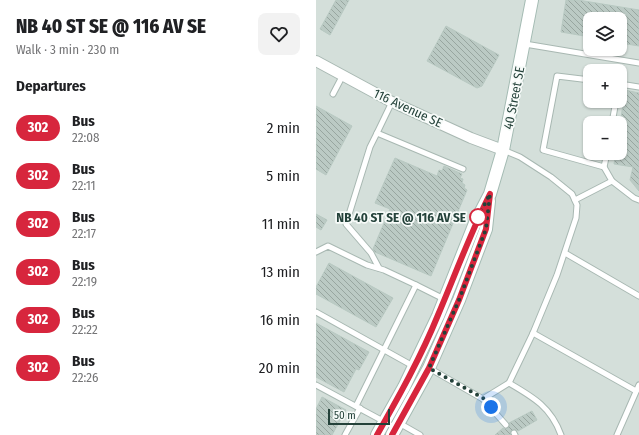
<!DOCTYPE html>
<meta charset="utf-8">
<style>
:root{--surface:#fff;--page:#f2f2f2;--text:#202124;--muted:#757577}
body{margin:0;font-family:"Fira Sans Condensed",sans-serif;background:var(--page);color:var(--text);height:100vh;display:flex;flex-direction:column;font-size:15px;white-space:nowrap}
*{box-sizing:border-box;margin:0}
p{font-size:13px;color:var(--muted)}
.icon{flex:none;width:22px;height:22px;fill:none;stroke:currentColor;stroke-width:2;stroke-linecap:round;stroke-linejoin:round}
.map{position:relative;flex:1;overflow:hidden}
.details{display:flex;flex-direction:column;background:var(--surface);width:316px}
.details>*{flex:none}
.badge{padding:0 8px;border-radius:13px;font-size:14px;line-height:26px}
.buttons{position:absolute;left:267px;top:12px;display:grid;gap:8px}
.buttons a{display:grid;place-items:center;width:44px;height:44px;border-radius:8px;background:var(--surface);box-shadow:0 1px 3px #0004;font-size:20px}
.scale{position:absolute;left:12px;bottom:10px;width:62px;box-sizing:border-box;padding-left:4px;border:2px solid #24423a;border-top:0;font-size:11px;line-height:14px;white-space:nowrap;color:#24423a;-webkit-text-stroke:3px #f7fbf9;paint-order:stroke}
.you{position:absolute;width:20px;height:20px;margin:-10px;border:3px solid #fff;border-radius:50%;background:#1a73e8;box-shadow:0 0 0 6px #1a73e833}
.map>.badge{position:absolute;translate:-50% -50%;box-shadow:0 0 0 2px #fff}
h2{padding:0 16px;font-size:15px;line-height:36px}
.round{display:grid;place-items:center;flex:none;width:42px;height:42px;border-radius:8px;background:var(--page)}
.summary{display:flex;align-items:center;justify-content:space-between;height:68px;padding:0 16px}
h1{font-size:19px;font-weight:800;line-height:30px}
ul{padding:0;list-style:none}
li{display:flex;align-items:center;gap:12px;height:48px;padding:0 16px}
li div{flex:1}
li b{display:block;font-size:15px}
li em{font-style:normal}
li .badge{min-width:44px;font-weight:700;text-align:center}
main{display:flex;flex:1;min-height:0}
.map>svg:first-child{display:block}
</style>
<main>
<section class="details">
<div class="summary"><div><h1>NB 40 ST SE @ 116 AV SE</h1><p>Walk · 3 min · 230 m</p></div><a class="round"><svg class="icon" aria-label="heart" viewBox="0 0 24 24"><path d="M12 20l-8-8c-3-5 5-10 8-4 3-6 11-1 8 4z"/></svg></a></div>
<h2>Departures</h2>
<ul>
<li><span class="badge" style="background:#d7263d;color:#fff">302</span><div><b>Bus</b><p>22:08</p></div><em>2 min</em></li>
<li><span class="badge" style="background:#d7263d;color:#fff">302</span><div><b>Bus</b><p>22:11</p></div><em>5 min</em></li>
<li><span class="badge" style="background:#d7263d;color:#fff">302</span><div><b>Bus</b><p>22:17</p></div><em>11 min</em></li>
<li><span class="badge" style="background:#d7263d;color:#fff">302</span><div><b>Bus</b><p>22:19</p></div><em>13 min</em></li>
<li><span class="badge" style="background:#d7263d;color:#fff">302</span><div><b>Bus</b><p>22:22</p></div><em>16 min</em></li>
<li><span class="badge" style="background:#d7263d;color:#fff">302</span><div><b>Bus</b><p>22:26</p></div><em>20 min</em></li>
</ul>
</section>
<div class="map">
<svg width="323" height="435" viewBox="0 0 323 435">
<defs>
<pattern id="building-back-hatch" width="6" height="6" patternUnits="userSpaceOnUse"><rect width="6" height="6" fill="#bbcac4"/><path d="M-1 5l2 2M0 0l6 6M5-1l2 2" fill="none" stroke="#98a6a0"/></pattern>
</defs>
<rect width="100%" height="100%" fill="#e6efeb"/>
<path fill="#d4dfda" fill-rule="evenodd" d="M0 0H323V435H0ZM274 19H304V49H274ZM274 71H304V101H274ZM274 123H304V153H274Z"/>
<g fill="url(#building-back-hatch)" stroke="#b8c9c2">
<polygon points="20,0 33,0 14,35 4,29"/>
<polygon points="250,0 262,0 323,10 323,46 304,43 304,19 274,19 274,37 245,32"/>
<polygon points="130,26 183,55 166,86 161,88 111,61"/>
<polygon points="309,90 323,93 323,191 314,180 317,167 298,164 300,153 304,153 304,125"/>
<polygon points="0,106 36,126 10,175 0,169"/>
<polygon points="79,158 121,176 123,170 126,171 128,166 146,174 144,178 147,179 146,183 149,185 148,188 151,190 115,276 59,252 57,249 74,209 59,203"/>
<polygon points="0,214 11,220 5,230 0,227"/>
<polygon points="13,263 77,298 60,327 0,294 0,287"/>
<polygon points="0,323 53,352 43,370 40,369 28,392 0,377"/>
<polygon points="6,397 30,410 16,435 0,435 0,409"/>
<polygon points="216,411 221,420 202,431 199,429 196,430 194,432 195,435 179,435 187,428 189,429 192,428 194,426 193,423"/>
</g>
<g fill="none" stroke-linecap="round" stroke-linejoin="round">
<defs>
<g id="lane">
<polyline points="209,44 323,63"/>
<polyline points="274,80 241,76 227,150 288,167 291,153"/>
<polyline points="304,84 323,87"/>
<polyline points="17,94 27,75"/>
<polyline points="76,102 61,133 147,169"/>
<polyline points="296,123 300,101"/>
<polyline points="61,133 54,147 30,224 55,253 63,268"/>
<polyline points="288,167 296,181"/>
<polyline points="259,200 296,181 318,198 323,200"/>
<polyline points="0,252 12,246 51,265 68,270 100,285"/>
<polyline points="249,253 323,296"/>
<polyline points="0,312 97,366"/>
<polyline points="217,333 320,391"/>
<polyline points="113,368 167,399 193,383 217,333 241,275 260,218 261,205 256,194 235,177 204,157 187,150"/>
<path d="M193 383C217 397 235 407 245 435"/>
<polyline points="0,385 80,428"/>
<polyline points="167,399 190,425"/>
<polyline points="40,406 100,285 128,299"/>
<polyline points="83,423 104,435"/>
<polyline points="198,433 199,435"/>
<polyline points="29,435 44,408"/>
<polyline points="301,435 323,385"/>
</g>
<polyline id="street" points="0,61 74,101 155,138 187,150"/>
<g id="secondary">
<polyline points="61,435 88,387 122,316 159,223 174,194 187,150 216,0"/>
<polyline points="76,435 113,368 143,300 170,229 173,201"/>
</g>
</defs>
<use href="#lane" stroke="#a8b8b2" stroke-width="7"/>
<use href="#street" stroke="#a8b8b2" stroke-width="12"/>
<use href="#secondary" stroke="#a4bbb3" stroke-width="14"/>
<use href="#lane" stroke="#fff" stroke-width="5"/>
<use href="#street" stroke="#fff" stroke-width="10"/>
<use href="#secondary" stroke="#fff" stroke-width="12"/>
</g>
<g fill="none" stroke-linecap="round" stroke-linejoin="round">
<defs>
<path id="line" d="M61 435C83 396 105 357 122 315 139 275 154 234 174 194L170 229 143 300 113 368 76 435"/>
</defs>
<use href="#line" stroke="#fff" stroke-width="9"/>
<use href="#line" stroke="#d7263d" stroke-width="6"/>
<polyline stroke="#24423a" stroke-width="4" stroke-dasharray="0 7.2" points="162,217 174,194 170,229 143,300 113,368 167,398 175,407"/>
</g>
<circle fill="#fff" stroke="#d7263d" stroke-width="2" cx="162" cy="217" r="8"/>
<g text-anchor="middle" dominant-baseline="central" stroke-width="3.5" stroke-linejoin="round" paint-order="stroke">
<g font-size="13" fill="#24423a" stroke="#f7fbf9">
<text transform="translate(198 98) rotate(-79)">40 Street SE</text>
<text transform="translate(92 108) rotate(25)">116 Avenue SE</text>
</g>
<g font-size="13" font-weight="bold" fill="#24423a" stroke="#f7fbf9" text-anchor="end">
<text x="150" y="217">NB 40 ST SE @ 116 AV SE</text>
</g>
</g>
</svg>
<div class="buttons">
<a><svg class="icon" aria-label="layers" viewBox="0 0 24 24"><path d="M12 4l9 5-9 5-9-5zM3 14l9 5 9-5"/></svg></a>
<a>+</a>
<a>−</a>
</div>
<div class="scale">50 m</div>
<div class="you" style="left:175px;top:407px"></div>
</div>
</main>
